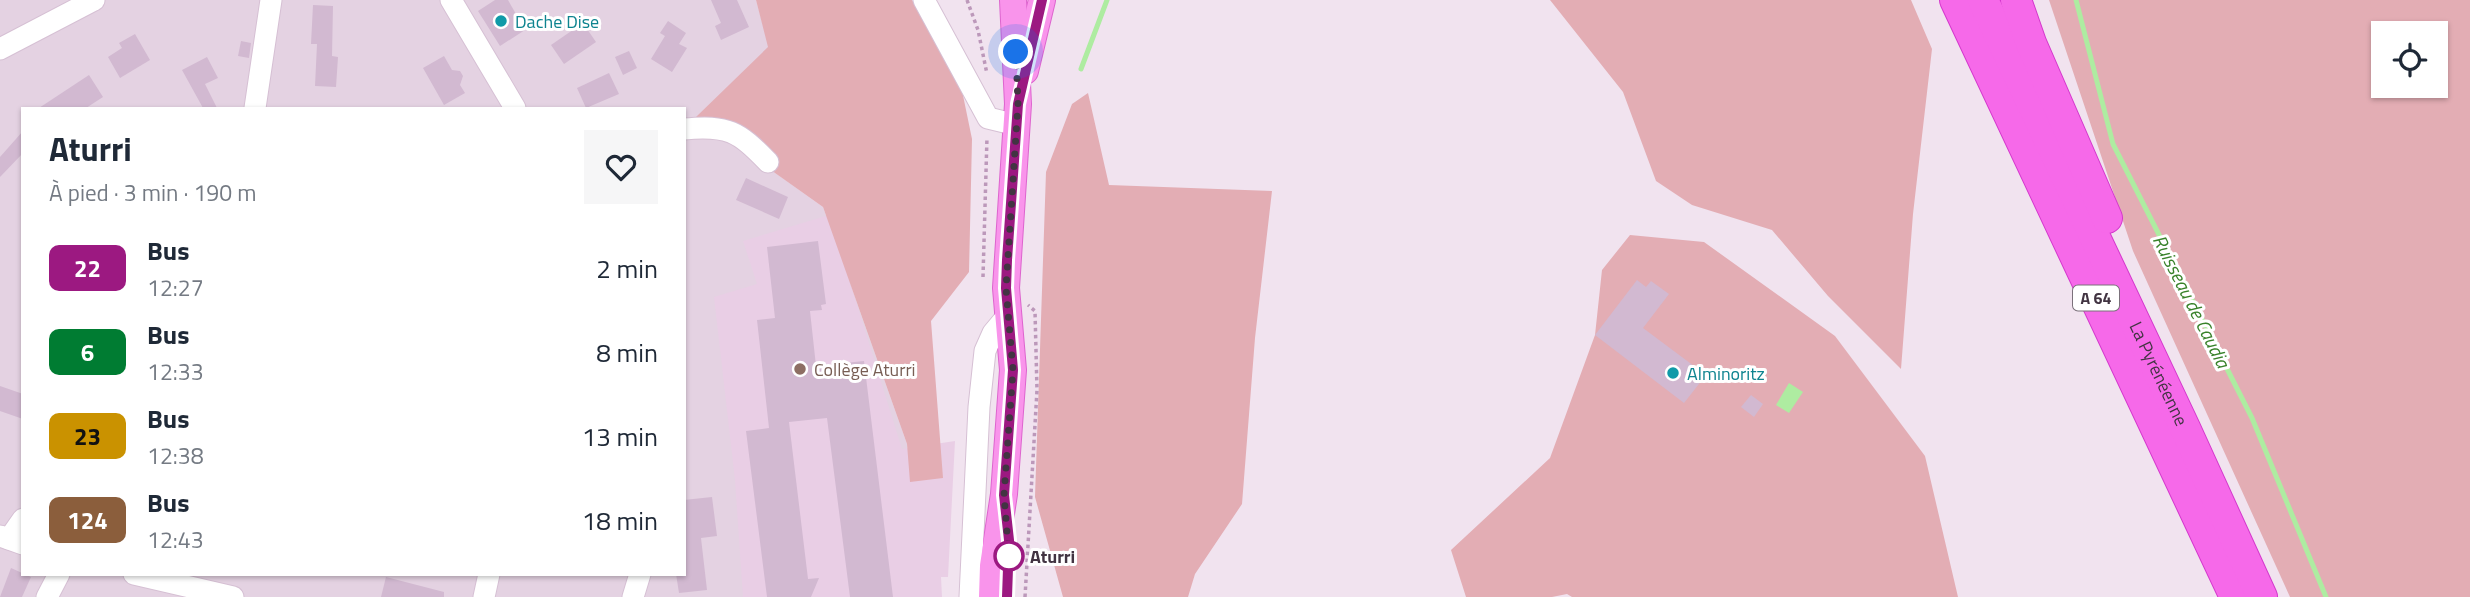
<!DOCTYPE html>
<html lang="fr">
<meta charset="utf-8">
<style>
:root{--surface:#fff;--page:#f6f6f7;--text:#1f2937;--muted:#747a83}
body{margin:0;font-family:"Titillium Web",sans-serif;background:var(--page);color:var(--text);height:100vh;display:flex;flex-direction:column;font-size:26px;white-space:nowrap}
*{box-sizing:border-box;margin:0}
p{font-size:23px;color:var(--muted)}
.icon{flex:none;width:38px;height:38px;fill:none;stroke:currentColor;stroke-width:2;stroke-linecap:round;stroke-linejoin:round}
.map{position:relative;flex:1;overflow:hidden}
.side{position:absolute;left:21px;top:107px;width:665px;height:469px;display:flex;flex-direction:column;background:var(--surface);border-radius:0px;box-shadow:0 2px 5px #0004}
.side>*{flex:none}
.badge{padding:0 14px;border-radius:10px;font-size:24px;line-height:46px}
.buttons{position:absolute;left:2371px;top:21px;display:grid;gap:14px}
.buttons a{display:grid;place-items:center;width:77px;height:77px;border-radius:0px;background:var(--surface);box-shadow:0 2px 5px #0004;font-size:35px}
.you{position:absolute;width:35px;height:35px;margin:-18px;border:5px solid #fff;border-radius:50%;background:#1a73e8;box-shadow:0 0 0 10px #1a73e833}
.map>.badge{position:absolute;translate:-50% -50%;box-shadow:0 0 0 4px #fff}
.round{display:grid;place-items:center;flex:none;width:74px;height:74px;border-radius:0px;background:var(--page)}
.summary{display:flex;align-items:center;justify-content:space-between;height:119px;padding:0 28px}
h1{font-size:33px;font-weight:700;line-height:52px}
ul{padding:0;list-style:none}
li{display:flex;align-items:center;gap:21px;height:84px;padding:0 28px}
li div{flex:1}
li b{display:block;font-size:26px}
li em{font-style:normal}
li .badge{min-width:77px;font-weight:700;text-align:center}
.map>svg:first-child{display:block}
</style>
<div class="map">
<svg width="2470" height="597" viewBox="0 0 2470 597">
<rect width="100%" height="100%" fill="#f1e3ef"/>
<path fill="#e4d2e2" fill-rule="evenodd" d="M0 0H756L769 47 697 117 823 207 907 444 917 597H0ZM23 108H684V574H23Z"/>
<polygon fill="#e9cee5" points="829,215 902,449 955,441 948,577 941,577 942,597 743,597 735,480 714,297 757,284 743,241"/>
<g fill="#e3adb4" fill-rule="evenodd">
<polygon points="756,0 912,0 959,76 972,139 969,272 931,321 943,478 910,482 907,444 823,207 696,117 768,47"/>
<polygon points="1550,0 1911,0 1932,49 1913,214 1901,369 1828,296 1772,230 1692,205 1656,181 1623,92"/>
<path d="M2049 0H2470V597H2290L2133 251ZM2384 33H2436V86H2384Z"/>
<polygon points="1088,93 1109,185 1272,191 1255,338 1242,504 1195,574 1188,597 1063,597 1035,497 1046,172 1072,104"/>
<polygon points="1630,235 1704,242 1835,336 1925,456 1958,597 1572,597 1567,594 1552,597 1466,597 1451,550 1550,458 1595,335 1602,270"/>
</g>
<polygon fill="#aeeca1" points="1789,383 1803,392 1789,413 1776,405"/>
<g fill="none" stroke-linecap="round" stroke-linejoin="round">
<g stroke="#aeeca1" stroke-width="5">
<polyline points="2076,0 2113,144 2252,418 2326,597"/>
<polyline points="1081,69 1107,0"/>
</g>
</g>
<g fill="#d2b9d1">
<polygon points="495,0 508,0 525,30 500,46 478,11"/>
<polygon points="711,0 737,0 749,27 721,40 715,26 721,23"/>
<polygon points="313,5 333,6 332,56 338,57 336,87 315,86 317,44 311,44"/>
<polygon points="668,21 686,33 679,44 687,48 672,72 651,59 665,36 660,33"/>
<polygon points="583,23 596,42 564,64 551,45"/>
<polygon points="135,34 150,60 120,78 108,57 122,48 119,43"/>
<polygon points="241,41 251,43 249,58 238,56"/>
<polygon points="629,51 637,68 623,75 615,57"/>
<polygon points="444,56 452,70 460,71 463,76 460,85 465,93 444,105 423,68"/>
<polygon points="207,57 218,78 205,84 217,108 203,108 182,70"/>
<polygon points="609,73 619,94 586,108 577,88"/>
<polygon points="89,75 103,97 86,108 39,108"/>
<polygon points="23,131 23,153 0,177 0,157"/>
<polygon points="746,178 788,197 779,219 736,200"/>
<polygon points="818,241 826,304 821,305 822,310 810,311 816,366 864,361 893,597 850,597 827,418 789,422 808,579 819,578 811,597 767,597 746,431 769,428 757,320 775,318 767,247"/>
<polygon points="1637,280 1646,287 1651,281 1669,294 1643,328 1706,375 1684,403 1595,335"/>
<polygon points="0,386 23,394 23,419 0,411"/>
<polygon points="1751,395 1763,404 1754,417 1741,407"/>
<polygon points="712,497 717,536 701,538 707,590 679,593 676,574 684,574 684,500"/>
<polygon points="11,568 31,577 22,597 0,597"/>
<polygon points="386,577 444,592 444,597 381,597"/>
</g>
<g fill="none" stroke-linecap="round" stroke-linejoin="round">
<defs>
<g id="minor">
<polyline points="451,0 515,108"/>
<polyline points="924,0 988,118 1017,125"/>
<polyline points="0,49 94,0"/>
<polyline points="255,108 271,0"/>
<path d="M684 129C728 125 738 131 768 162"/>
<polyline points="0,536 23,544"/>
<polyline points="9,539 23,519"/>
<polyline points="134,574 233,597"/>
<polyline points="47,597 59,574"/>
<polyline points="484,597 489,574"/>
<polyline points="633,597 640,574"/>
<polyline points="970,597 979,407 985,351 993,333 1008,315"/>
</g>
<g id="major">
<polyline points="1025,71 1042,0"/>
<polyline points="992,597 993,566 1004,494 1013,370 1006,288 1018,104 1013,0"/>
</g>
<g id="highway">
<polyline points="1955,0 2235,597"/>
<path id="s1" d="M1983 0 2185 428 2262 597"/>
<polyline points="2016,0 2031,43 2107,218"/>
</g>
</defs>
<use href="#minor" stroke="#d6c0d4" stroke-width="23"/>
<use href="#major" stroke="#dd65ce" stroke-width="28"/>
<use href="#highway" stroke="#d439cc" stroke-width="32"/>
<g stroke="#bc98ba" stroke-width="3.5" stroke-dasharray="3.5 3.5" stroke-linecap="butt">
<polyline points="967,0 978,30 987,74"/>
<polyline points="983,277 987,137"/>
<polyline points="1025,597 1037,390 1035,311 1028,305"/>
</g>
<use href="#minor" stroke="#fff" stroke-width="21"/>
<use href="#major" stroke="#f994eb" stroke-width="26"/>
<use href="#highway" stroke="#f669e9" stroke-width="30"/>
</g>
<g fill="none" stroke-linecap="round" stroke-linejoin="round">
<defs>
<polyline id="line" points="1007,597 1009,540 1004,495 1013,370 1006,288 1007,260 1018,104 1042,0"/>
</defs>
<use href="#line" stroke="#fff" stroke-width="16"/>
<use href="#line" stroke="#9c1981" stroke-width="10"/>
<polyline stroke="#423442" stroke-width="7" stroke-dasharray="0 12.6" points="1009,556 1004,495 1013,370 1006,288 1018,104 1016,52"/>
</g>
<g fill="#0f9aa8" stroke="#fff" stroke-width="2.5">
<circle cx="501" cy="21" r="7"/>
<circle cx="1673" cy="373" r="7"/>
</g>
<circle fill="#8d6e63" stroke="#fff" stroke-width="2.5" cx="800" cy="369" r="7"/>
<circle fill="#fff" stroke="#9c1981" stroke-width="3.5" cx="1009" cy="556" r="14"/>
<g text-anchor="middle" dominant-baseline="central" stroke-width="6" stroke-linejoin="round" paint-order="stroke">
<rect fill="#fff" stroke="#7b717b" stroke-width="2" x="2073" y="285.5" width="46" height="25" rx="5"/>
<g font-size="16" font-weight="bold" fill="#423442">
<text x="2096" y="298">A 64</text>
</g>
<g font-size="18" fill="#0d838f" stroke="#fff" text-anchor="start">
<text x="515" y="21">Dache Dise</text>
<text x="1687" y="373">Alminoritz</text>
</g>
<g font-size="18" fill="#785e54" stroke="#fff" text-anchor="start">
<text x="814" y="369">Collège Aturri</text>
</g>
<g font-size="18" fill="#423442" stroke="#fff">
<text stroke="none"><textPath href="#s1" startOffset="413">La Pyrénéenne</textPath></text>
</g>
<g font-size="18" font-weight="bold" fill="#423442" stroke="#fff" text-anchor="start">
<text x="1030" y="556">Aturri</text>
</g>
<g font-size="19" font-style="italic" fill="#38822a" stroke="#fff">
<text transform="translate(2192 301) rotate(63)">Ruisseau de Caudia</text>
</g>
</g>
</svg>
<div class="buttons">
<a><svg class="icon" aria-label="locate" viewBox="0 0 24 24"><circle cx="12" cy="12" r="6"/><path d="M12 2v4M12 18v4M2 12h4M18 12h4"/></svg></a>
</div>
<div class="you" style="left:1016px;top:52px"></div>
<section class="side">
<div class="summary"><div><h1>Aturri</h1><p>À pied · 3 min · 190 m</p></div><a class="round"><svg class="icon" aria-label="heart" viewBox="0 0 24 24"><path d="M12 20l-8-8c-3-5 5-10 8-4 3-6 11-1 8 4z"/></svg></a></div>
<ul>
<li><span class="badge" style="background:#9c1981;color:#fff">22</span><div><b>Bus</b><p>12:27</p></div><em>2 min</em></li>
<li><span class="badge" style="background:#007c32;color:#fff">6</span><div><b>Bus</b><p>12:33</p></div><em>8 min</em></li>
<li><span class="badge" style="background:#ca9200;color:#111">23</span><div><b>Bus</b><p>12:38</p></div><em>13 min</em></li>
<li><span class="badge" style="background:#8b5e3c;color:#fff">124</span><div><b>Bus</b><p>12:43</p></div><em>18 min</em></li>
</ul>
</section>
</div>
